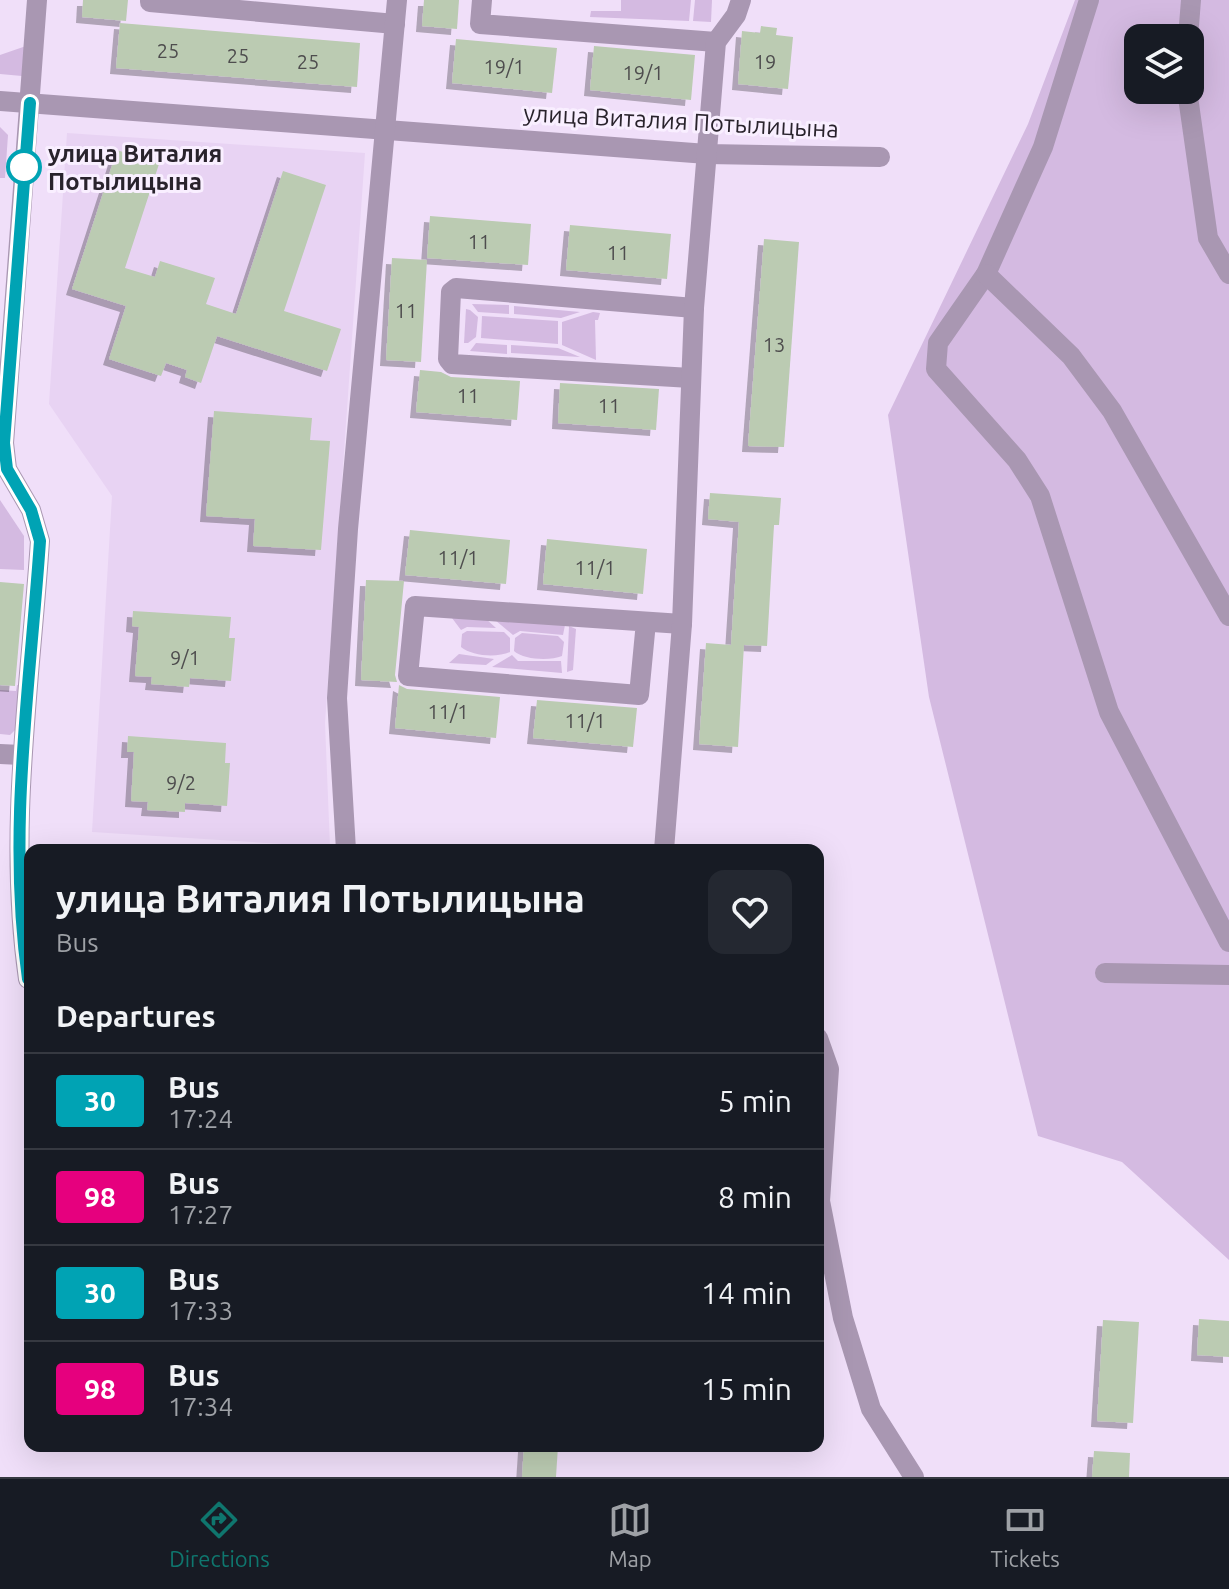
<!DOCTYPE html>
<meta charset="utf-8">
<style>
:root{--surface:#171b24;--page:#242831;--text:#f1f3f6;--muted:#9ea1a6;--line:#363941;--accent:#0f766e}
body{margin:0;font-family:Ubuntu,sans-serif;background:var(--page);color:var(--text);height:100vh;display:flex;flex-direction:column;font-size:30px;white-space:nowrap}
*{box-sizing:border-box;margin:0}
p{font-size:26px;color:var(--muted)}
.icon{flex:none;width:44px;height:44px;fill:none;stroke:currentColor;stroke-width:2;stroke-linecap:round;stroke-linejoin:round}
.map{position:relative;flex:1;overflow:hidden}
.details{position:absolute;left:24px;top:844px;width:800px;height:608px;display:flex;flex-direction:column;background:var(--surface);border-radius:16px;box-shadow:0 8px 32px #0002}
.details>*{flex:none}
.badge{padding:0 16px;border-radius:6px;font-size:28px;line-height:52px}
.tools{position:absolute;left:1124px;top:24px;display:grid;gap:16px}
.tools a{display:grid;place-items:center;width:80px;height:80px;border-radius:16px;background:var(--surface);box-shadow:0 8px 32px #0002;font-size:40px}
.map>.badge{position:absolute;translate:-50% -50%;box-shadow:0 0 0 4px #fff}
h2{padding:0 32px;font-size:30px;line-height:72px}
.round{display:grid;place-items:center;flex:none;width:84px;height:84px;border-radius:16px;background:var(--page)}
.overview{display:flex;align-items:center;justify-content:space-between;height:136px;padding:0 32px}
h1{font-size:38px;font-weight:700;line-height:60px}
ul{padding:0;list-style:none}
li{display:flex;align-items:center;gap:24px;height:96px;padding:0 32px;border-top:2px solid var(--line)}
li div{flex:1}
li b{display:block;font-size:30px}
li em{font-style:normal}
li .badge{min-width:88px;font-weight:700;text-align:center}
.dock{display:flex;justify-content:space-around;align-items:center;height:112px;border-top:2px solid var(--line);background:var(--surface);font-size:22px;color:var(--muted)}
.dock a{display:grid;justify-items:center;gap:4px}
.dock .current{color:var(--accent)}
.map>svg:first-child{display:block}
</style>
<div class="map">
<svg width="1229" height="1477" viewBox="0 0 1229 1477">
<defs>
<filter id="shadow"><feDropShadow dx="-6" dy="6" stdDeviation="0" flood-color="#0004"/></filter>
</defs>
<rect width="100%" height="100%" fill="#f0dff9"/>
<polygon fill="#e8d3f3" points="67,133 365,153 325,723 330,847 92,832 112,496 49,404"/>
<g fill="#d4bae1" fill-rule="evenodd">
<polygon points="621,0 691,0 689,21 590,17 591,11 621,11"/>
<polygon points="695,0 712,0 711,22 693,21"/>
<path d="M1075 0H1229V1260L1122 1162 1038 1136 929 697 888 415 1028 124ZM1138 38H1190V90H1138Z"/>
<polygon points="26,46 22,76 0,74 0,55"/>
<polygon points="0,127 8,135 5,178 0,178"/>
<polygon points="472,304 509,305 509,314 478,312"/>
<polygon points="514,306 580,312 561,318 514,314"/>
<polygon points="466,309 470,310 478,317 476,337 468,343 464,343"/>
<polygon points="593,312 600,313 598,320 595,320 596,360 562,345 562,322"/>
<polygon points="482,316 558,321 558,344 481,338"/>
<polygon points="476,343 507,345 507,354 470,351"/>
<polygon points="511,345 558,348 580,357 511,353"/>
<polygon points="0,500 24,536 24,570 0,569"/>
<polygon points="452,618 486,619 496,628 467,627 461,630"/>
<polygon points="495,620 565,625 563,635 520,631 513,635"/>
<polygon points="569,626 576,629 573,670 567,672"/>
<path d="M467 631 504 632 510 638V652C496 658 472 656 461 647L462 634Z"/>
<path d="M522 633 558 636 564 642 562 656C550 661 524 660 514 651L515 638Z"/>
<polygon points="459,654 494,659 486,665 449,663"/>
<polygon points="512,655 518,661 561,661 562,673 492,667"/>
<polygon points="17,685 22,686 16,729 10,735 0,734 0,690 16,691"/>
</g>
<g fill="#bbcbb2" filter="url(#shadow)">
<polygon points="83,0 128,0 126,21 82,17"/>
<polygon points="424,0 459,0 457,29 422,26"/>
<polygon points="120,23 360,43 357,87 116,68"/>
<polygon points="761,26 777,28 776,35 793,37 788,89 738,84 742,31 760,33"/>
<polygon points="456,39 557,48 552,93 452,83"/>
<polygon points="594,46 695,55 691,100 590,90"/>
<polygon points="117,150 159,164 125,268 155,277 160,261 215,278 206,304 236,314 283,171 326,185 284,311 341,329 327,371 217,336 201,383 185,377 187,370 166,363 161,376 109,359 126,306 72,289"/>
<polygon points="430,216 531,224 528,265 427,258"/>
<polygon points="570,225 671,234 667,279 566,270"/>
<polygon points="764,239 799,242 784,447 748,446"/>
<polygon points="392,258 427,260 421,362 386,360"/>
<polygon points="420,370 441,372 451,377 520,381 517,420 416,412"/>
<polygon points="560,383 659,389 656,430 558,423"/>
<polygon points="214,411 312,418 310,440 330,441 321,550 253,546 255,519 206,516"/>
<polygon points="710,493 781,498 779,525 774,525 767,646 744,645 738,747 699,744 706,643 731,645 739,522 708,519"/>
<polygon points="410,530 510,540 506,584 405,575"/>
<polygon points="547,539 647,549 643,594 543,584"/>
<polygon points="366,580 404,581 395,675 397,682 361,680"/>
<polygon points="0,582 24,584 15,686 0,685"/>
<polygon points="133,611 231,617 229,638 235,638 231,681 190,678 189,687 151,684 152,677 135,676 139,627 132,626"/>
<polygon points="399,685 407,689 500,697 496,738 395,728"/>
<polygon points="537,700 637,708 633,747 533,738"/>
<polygon points="128,736 226,743 225,763 230,763 227,806 185,803 185,812 147,810 148,802 131,801 134,752 127,752"/>
<polygon points="1199,1319 1229,1321 1229,1357 1197,1355"/>
<polygon points="1103,1320 1139,1322 1133,1423 1097,1421"/>
<polygon points="524,1446 558,1446 556,1477 522,1477"/>
<polygon points="1094,1451 1130,1453 1129,1477 1092,1477"/>
</g>
<g fill="none" stroke-linecap="round" stroke-linejoin="round">
<g stroke="#a997b2" stroke-width="20">
<polyline points="150,0 150,2 395,24"/>
<polyline points="482,0 480,24 716,42"/>
<polyline points="1089,0 1043,147 986,274 938,343 936,369 1017,460 1040,496 1109,712 1229,942"/>
<polyline points="1188,38 1191,0"/>
<polyline points="1187,90 1208,238 1229,274"/>
<polyline points="0,101 707,154 880,157"/>
<polyline points="986,274 1071,356 1112,411 1229,616"/>
<polyline points="691,378 452,364 448,359 451,292 456,288 694,308"/>
<polyline points="646,622 639,695 408,676 415,606 682,624"/>
<polyline points="0,754 21,755"/>
<polyline points="346,850 337,698 348,529 397,0"/>
<polyline points="664,850 682,624 694,308 716,42 736,15 741,0"/>
<polyline points="1105,973 1229,975"/>
<path d="M30 979H28C7 833 30 687 40 541L31 510 7 469 4 443 37 0"/>
<polyline points="818,1038 829,1069 820,1201 843,1318 871,1409 914,1477"/>
</g>
</g>
<g fill="none" stroke-linecap="round" stroke-linejoin="round">
<defs>
<path id="line" d="M28 979C7 832 30 687 40 541L31 510 7 469 4 443 30 103"/>
</defs>
<use href="#line" stroke="#fff" stroke-width="18"/>
<use href="#line" stroke="#00a3b4" stroke-width="12"/>
</g>
<circle fill="#fff" stroke="#00a3b4" stroke-width="4" cx="24" cy="167" r="16"/>
<g text-anchor="middle" dominant-baseline="central" stroke-width="6" stroke-linejoin="round" paint-order="stroke">
<g font-size="20" fill="#4e4d4e">
<text x="168" y="50">25</text>
<text x="238" y="55">25</text>
<text x="308" y="61">25</text>
<text x="765" y="61">19</text>
<text x="504" y="66">19/1</text>
<text x="643" y="72">19/1</text>
<text x="479" y="241">11</text>
<text x="618" y="252">11</text>
<text x="406" y="310">11</text>
<text x="774" y="344">13</text>
<text x="468" y="395">11</text>
<text x="609" y="405">11</text>
<text x="458" y="557">11/1</text>
<text x="595" y="567">11/1</text>
<text x="185" y="657">9/1</text>
<text x="448" y="711">11/1</text>
<text x="585" y="720">11/1</text>
<text x="181" y="782">9/2</text>
</g>
<g font-size="24" fill="#29232c" stroke="#f9efff">
<text transform="translate(681 121) rotate(3)">улица Виталия Потылицына</text>
</g>
<g font-size="24" font-weight="bold" fill="#29232c" stroke="#f9efff" text-anchor="start">
<text x="48" y="153">улица Виталия<tspan x="48" dy="28">Потылицына</tspan></text>
</g>
</g>
</svg>
<div class="tools">
<a><svg class="icon" aria-label="layers" viewBox="0 0 24 24"><path d="M12 4l9 5-9 5-9-5zM3 14l9 5 9-5"/></svg></a>
</div>
<section class="details">
<div class="overview"><div><h1>улица Виталия Потылицына</h1><p>Bus</p></div><a class="round"><svg class="icon" aria-label="heart" viewBox="0 0 24 24"><path d="M12 20l-8-8c-3-5 5-10 8-4 3-6 11-1 8 4z"/></svg></a></div>
<h2>Departures</h2>
<ul>
<li><span class="badge" style="background:#00a3b4;color:#fff">30</span><div><b>Bus</b><p>17:24</p></div><em>5 min</em></li>
<li><span class="badge" style="background:#e6007e;color:#fff">98</span><div><b>Bus</b><p>17:27</p></div><em>8 min</em></li>
<li><span class="badge" style="background:#00a3b4;color:#fff">30</span><div><b>Bus</b><p>17:33</p></div><em>14 min</em></li>
<li><span class="badge" style="background:#e6007e;color:#fff">98</span><div><b>Bus</b><p>17:34</p></div><em>15 min</em></li>
</ul>
</section>
</div>
<nav class="dock">
<a class="current"><svg class="icon" aria-label="directions" viewBox="0 0 24 24"><path d="M12 3l9 9-9 9-9-9zM9 14v-3h6M13 9l2 2-2 2"/></svg>Directions</a>
<a><svg class="icon" aria-label="map" viewBox="0 0 24 24"><path d="M3 6l6-2 6 2 6-2v14l-6 2-6-2-6 2zM9 4v14M15 6v14"/></svg>Map</a>
<a><svg class="icon" aria-label="tickets" viewBox="0 0 24 24"><path d="M3 7h18v10H3zM15 7v10"/></svg>Tickets</a>
</nav>
